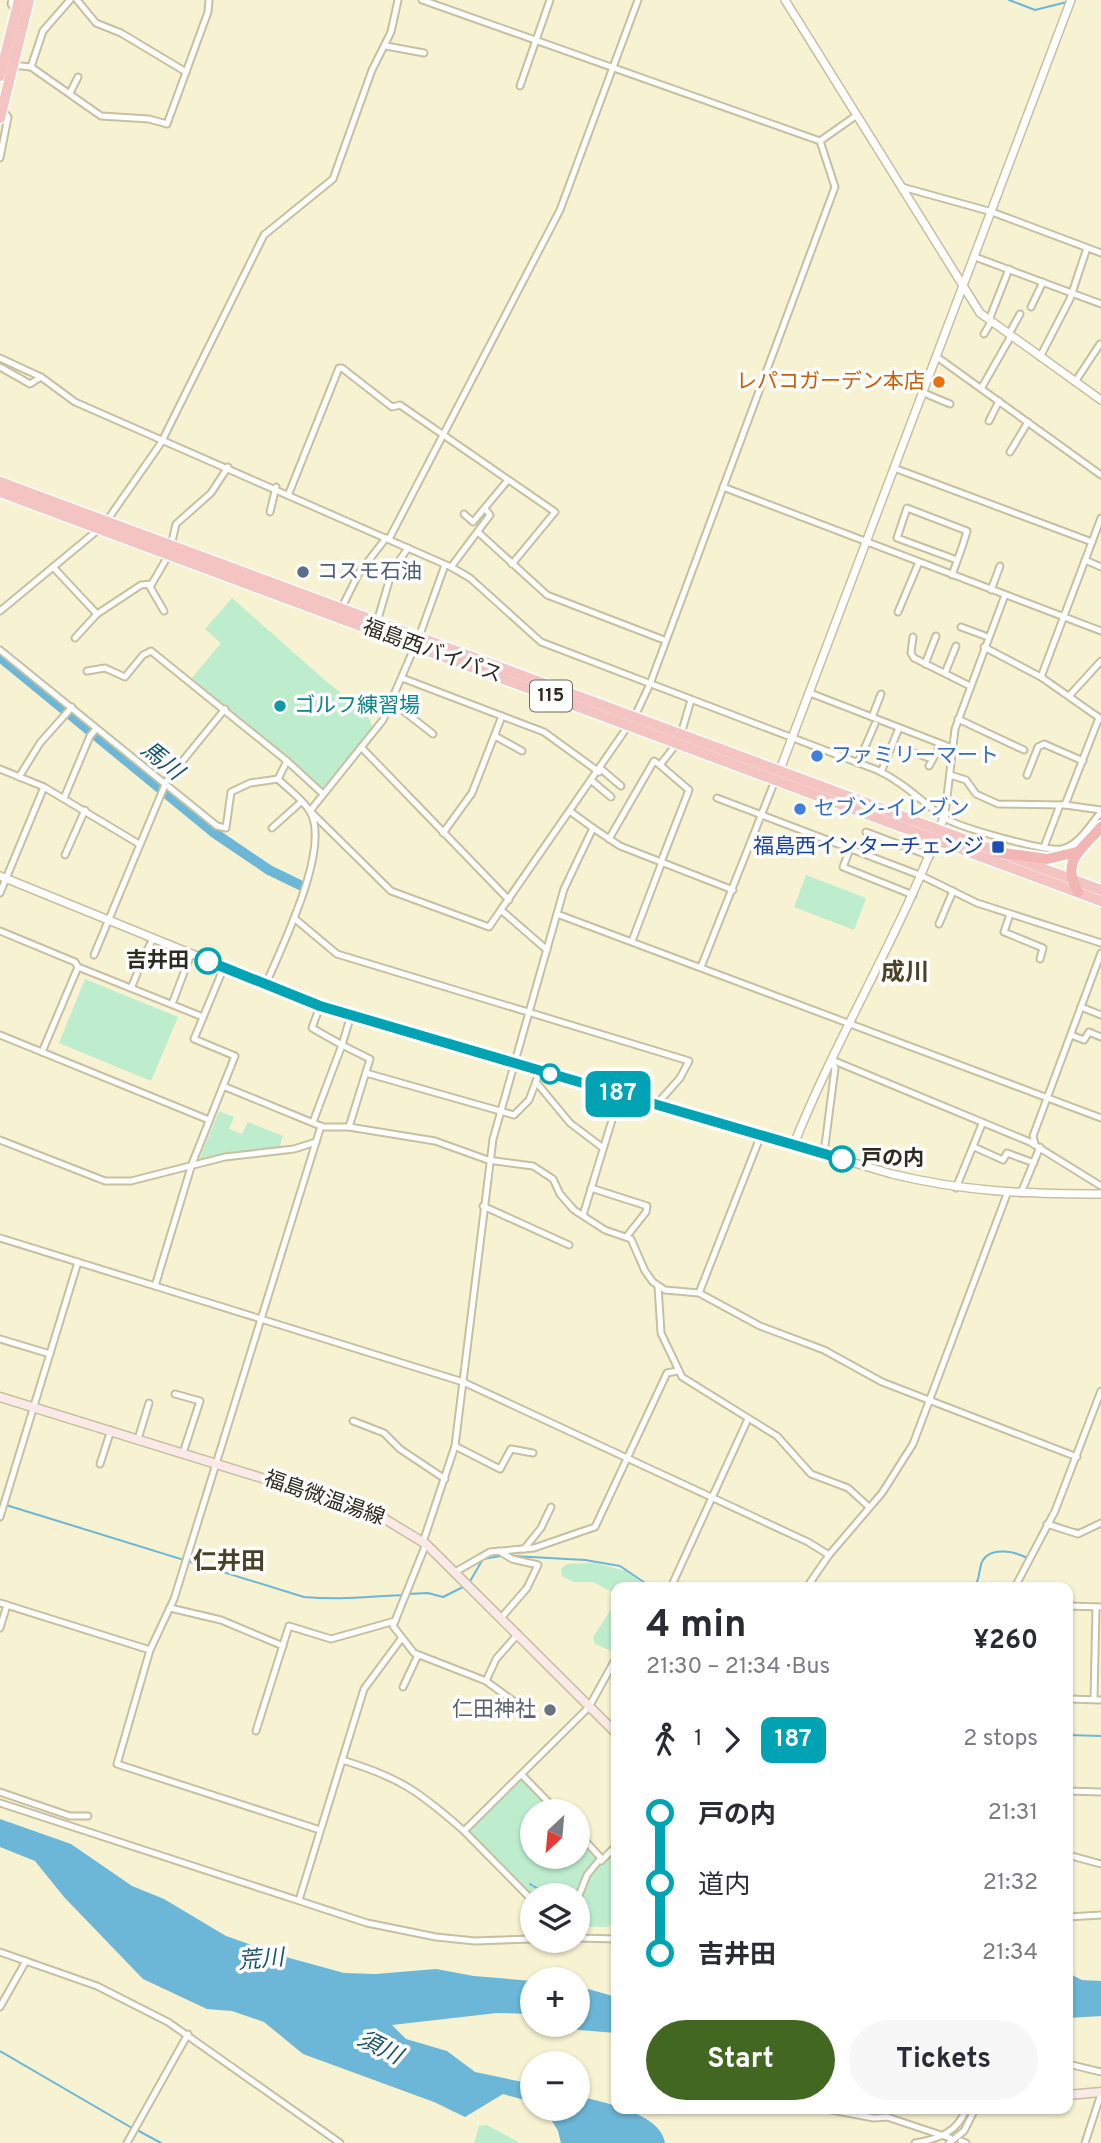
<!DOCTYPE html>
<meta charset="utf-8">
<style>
:root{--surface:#fff;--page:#f7f7f7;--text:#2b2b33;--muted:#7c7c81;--accent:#426721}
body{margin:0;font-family:Overpass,"Noto Sans JP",sans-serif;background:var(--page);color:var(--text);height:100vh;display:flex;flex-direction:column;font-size:26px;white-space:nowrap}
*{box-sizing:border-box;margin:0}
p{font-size:23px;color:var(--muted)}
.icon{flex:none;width:38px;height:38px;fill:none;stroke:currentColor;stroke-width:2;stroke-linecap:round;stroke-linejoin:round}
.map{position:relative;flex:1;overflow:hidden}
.sheet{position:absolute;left:611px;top:1582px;width:462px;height:532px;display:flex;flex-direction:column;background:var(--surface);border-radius:14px;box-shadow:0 2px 5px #0004}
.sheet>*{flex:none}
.badge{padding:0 14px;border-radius:10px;font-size:24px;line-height:46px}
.needle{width:46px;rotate:206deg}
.buttons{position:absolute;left:520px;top:1799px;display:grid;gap:14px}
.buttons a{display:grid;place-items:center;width:70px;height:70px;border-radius:50%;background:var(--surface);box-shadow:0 2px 5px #0004;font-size:35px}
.map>.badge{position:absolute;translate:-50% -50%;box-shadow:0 0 0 4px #fff}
.legs{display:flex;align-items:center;gap:10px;height:77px;padding:0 35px;font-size:23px}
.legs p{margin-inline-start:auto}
.headline{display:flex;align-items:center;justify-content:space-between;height:119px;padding:0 35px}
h1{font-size:38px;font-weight:700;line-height:52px}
.cta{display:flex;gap:14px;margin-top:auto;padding:14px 35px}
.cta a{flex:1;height:80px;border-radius:42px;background:var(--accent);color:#fff;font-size:28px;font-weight:700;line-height:80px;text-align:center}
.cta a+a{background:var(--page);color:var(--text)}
ul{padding:0 35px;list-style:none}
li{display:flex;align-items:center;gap:24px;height:70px;font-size:26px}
li i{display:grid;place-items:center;width:10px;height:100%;margin:0 9px;background:currentColor}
li i::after{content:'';width:18px;height:18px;margin:-9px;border:5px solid;border-radius:50%;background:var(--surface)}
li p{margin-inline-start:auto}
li:first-child i{background:linear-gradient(#0000 50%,currentColor 0)}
li:last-child i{background:linear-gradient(currentColor 50%,#0000 0)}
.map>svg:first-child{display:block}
</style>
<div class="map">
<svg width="1101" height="2143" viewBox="0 0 1101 2143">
<rect width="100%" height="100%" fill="#f7f2d1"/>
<g fill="#beedce">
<polygon points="232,598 327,682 367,713 373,729 322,789 191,679 221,643 205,629"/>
<polygon points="806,875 866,898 854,930 794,907"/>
<polygon points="85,979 178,1017 151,1081 59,1043"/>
<polygon points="219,1111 234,1117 229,1129 242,1134 248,1122 283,1136 279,1148 258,1148 251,1152 199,1160"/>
<polygon points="595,1563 626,1571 647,1587 616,1587 616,1594 593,1582 573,1582 562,1576 561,1569 567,1564"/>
<polygon points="616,1602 616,1653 595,1644 593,1637"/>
<polygon points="522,1777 554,1811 532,1811 532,1857 578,1857 578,1836 599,1859 577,1895 532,1898 466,1831"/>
<path d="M616 1850V1922L607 1927 578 1926C577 1887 589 1876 616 1850Z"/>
<polygon points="487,2125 520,2143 474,2143 479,2126"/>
</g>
<g fill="#6cb6d7">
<polygon points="0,1819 71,1844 132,1886 164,1899 226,1936 286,1957 344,1973 376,1974 436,1969 474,1976 532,1981 532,2014 497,2013 392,2025 406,2039 447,2051 475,2072 532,2084 532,2102 503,2094 465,2117 434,2102 303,2054 264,2022 232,2011 207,2009 143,1979 64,1897 35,1861 0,1847"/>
<polygon points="1068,1973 1082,1980 1101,1981 1101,2016 1068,2018"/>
<polygon points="578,1986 616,1997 616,2033 579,2030 566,2025 578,2025"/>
<path d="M578 2096C602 2102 661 2113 665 2143H561L558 2131 545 2109H578Z"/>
</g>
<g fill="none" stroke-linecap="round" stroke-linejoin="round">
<g stroke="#6cb6d7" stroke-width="2">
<polyline points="1009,0 1035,10 1067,2"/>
<path d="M6 1505 304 1597C337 1600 370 1597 402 1595"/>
<polyline points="1070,1529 1082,1530"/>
<polyline points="513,1556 585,1560 620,1566 651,1587"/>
<polyline points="1031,1560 1053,1522 1065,1527"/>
<polyline points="469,1583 483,1559 501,1556"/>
<polyline points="881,1587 887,1587"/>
<path d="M974 1587C981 1579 978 1568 983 1560 992 1546 1016 1552 1027 1558"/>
<polyline points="407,1594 428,1593 443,1597 465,1586"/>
<polyline points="1068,1735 1101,1736"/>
<polyline points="530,1884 548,1895"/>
<polyline points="0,2051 132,2128"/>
<polyline points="137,2130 161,2143"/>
</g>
<polyline stroke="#6cb6d7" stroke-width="10" points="0,657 213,832 269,870 304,887"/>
<defs>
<g id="minor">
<polyline points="12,0 11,4 16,11"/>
<polyline points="77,0 96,23 121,33 186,72"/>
<polyline points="422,0 820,141"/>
<polyline points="386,46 424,53"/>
<polyline points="12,65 31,67 43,31 70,0"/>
<polyline points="31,67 101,116 149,119 167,124 208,12 209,0"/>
<polyline points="520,86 550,0"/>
<polyline points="70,93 78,77"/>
<polyline points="0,158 8,117 2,109"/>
<polyline points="902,187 992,212 1101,253"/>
<polyline points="975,257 1101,304"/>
<polyline points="1031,307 1043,282"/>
<polyline points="989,320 1009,269"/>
<polyline points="984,334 991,322"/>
<polyline points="1009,334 1020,314"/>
<polyline points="937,357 1101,475"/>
<polyline points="1040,357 1070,299 1087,248"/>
<path d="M0 358 41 377 75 402 451 567 470 578 541 642 877 770C903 782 920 800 943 817 957 827 1046 852 1062 849 1079 845 1091 824 1101 812"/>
<polyline points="0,367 30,384 41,377"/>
<polyline points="1075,382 1100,344"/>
<polyline points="982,387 1011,336"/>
<polyline points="924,393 950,404"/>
<polyline points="989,421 999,401"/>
<polyline points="1010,452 1028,422"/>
<polyline points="894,468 1092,542"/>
<polyline points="723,487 1101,631"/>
<polyline points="289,493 339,368 342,368 392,407 400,405 555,512 512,564"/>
<polyline points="270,512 276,487"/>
<polyline points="464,514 473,522 508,480"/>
<polyline points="106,522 161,443 264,235 333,179 372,70 391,32 398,0"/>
<polyline points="479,533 547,595 664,640"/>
<polyline points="389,539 560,210 638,0"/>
<polyline points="171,546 176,524 211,493 228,467"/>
<polyline points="1085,560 1101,567"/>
<polyline points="53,567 97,614 75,638"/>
<polyline points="451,567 490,515 485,509"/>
<path d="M952 575C957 561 963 546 967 531L907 508 897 538 957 560"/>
<polyline points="991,590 1000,566"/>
<polyline points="341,609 359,573 386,538"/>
<polyline points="0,611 99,529"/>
<polyline points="164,611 150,587 168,556"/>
<polyline points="898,612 919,562"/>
<polyline points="97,614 141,585 151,584"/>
<polyline points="377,622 392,571 408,548"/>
<polyline points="961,627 988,637"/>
<polyline points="419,637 445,565"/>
<polyline points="913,637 911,653 914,658 970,686"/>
<polyline points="415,646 383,720 310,811 391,891 489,927 628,726"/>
<polyline points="984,647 1041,677 1101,719"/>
<path d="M0 650 217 826 226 828 231 792 250 783 278 779C288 789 301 798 309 810 333 845 281 948 266 984"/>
<polyline points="925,664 936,636"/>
<polyline points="87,671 105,668 125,677 143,655 151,651 287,761 323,794"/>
<polyline points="945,673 956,646"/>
<polyline points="1041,677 1101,518"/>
<polyline points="402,678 544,732 599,772"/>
<polyline points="810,693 952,748"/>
<polyline points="1070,695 1101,661"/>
<polyline points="392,702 433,734"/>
<polyline points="872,717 881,694"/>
<polyline points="634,718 650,684 835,187 820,141 857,115"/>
<polyline points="958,719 1024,750"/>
<polyline points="681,734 691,700"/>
<polyline points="495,736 522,751"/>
<polyline points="361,747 509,900"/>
<polyline points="915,753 932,759"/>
<polyline points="858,763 875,724"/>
<polyline points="660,765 689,790 661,862"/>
<polyline points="929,766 941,744"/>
<polyline points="0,769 44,787 139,844"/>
<polyline points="601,769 621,786"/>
<polyline points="881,772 899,728"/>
<polyline points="950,775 966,780 976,794 998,804 1065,805 1101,810"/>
<polyline points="1027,775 1038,747 1044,744 1083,761"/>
<polyline points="19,777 40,743 72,707"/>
<polyline points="278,779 287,761"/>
<polyline points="592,781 611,797"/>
<polyline points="64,798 90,736 96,729"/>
<polyline points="717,798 922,876 977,903 1101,943"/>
<polyline points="1065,805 1099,718"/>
<polyline points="945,814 955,729 1005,595"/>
<polyline points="272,828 301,802"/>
<polyline points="593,828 620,846 733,890"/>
<polyline points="866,832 930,856"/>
<polyline points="443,833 472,793 502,716"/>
<polyline points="609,839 654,761 660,765 678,742"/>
<polyline points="1044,847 1060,805"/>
<polyline points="850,849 843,867 913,895"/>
<polyline points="65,855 85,810"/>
<polyline points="0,893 44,787"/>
<polyline points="501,910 547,950"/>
<polyline points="557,914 1101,1118"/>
<polyline points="1010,914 1004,932 1043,948 1040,959"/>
<polyline points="294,918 337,954 689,1061 680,1078 656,1105"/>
<polyline points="939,924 953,891"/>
<polyline points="0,931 75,962 78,967"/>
<polyline points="632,941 662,862"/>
<polyline points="146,953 153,938"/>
<polyline points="94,955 167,780 225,709"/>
<polyline points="701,967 776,778"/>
<polyline points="131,988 137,974"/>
<polyline points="172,1004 191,954"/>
<polyline points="1081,1007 1101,1015"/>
<polyline points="0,1035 209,1120"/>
<polyline points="1071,1035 1084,1040 1089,1032 1101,1037"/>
<polyline points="42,1052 78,967 203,1017"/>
<polyline points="832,1060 1030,1142 1101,1186"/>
<polyline points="366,1073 514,1115 529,1100 540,1071"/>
<polyline points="536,1082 570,1123 603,1148"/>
<polyline points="223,1086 323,1127 349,1127 435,1141 488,1160 533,1166 553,1179 560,1194 574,1210 605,1230 631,1239 645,1271 653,1282 665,1290 699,1293 760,1326 824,1350 882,1382 1077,1457"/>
<polyline points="313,1122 342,1045 312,1028 320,1006"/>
<polyline points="349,1127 370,1059 342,1045 351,1015"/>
<polyline points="0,1140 105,1181 131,1181 225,1157 294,1149 316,1142"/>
<polyline points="1035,1144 1033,1136 1101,953"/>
<polyline points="974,1147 1003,1160 1007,1153 1034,1163"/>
<polyline points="824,1153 835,1068 831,1062"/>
<polyline points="591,1188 647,1206 646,1212 627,1236"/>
<polyline points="956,1188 982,1124"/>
<polyline points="1021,1193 1040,1147"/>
<polyline points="483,1206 569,1245"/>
<polyline points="583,1215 620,1094"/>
<polyline points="0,1238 155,1286 192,1164 235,1056 194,1039 224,967"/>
<polyline points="155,1286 463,1382 808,1542 829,1555"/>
<polyline points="658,1286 661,1333 682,1377 777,1436 811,1474 848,1488 868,1506"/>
<polyline points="699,1293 761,1135"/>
<polyline points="0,1339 50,1354"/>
<polyline points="175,1394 200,1401 183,1453"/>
<polyline points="353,1421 384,1433 400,1449 445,1479"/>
<polyline points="138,1439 149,1403"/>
<polyline points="455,1446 500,1469 511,1449 533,1453"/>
<polyline points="100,1464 111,1430"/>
<polyline points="0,1517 78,1262"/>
<polyline points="1047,1524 1078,1534 1101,1523"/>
<polyline points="423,1542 455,1446 493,1139 564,889 593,828 571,812"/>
<polyline points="426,1544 393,1626 414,1653 486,1681 516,1703"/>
<polyline points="524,1549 541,1528 551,1507"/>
<polyline points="499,1551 512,1559 538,1565 527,1588 501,1618"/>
<polyline points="455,1572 490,1552 534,1548 595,1527 667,1373 677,1371"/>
<polyline points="671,1587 748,1419"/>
<polyline points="807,1587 829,1555 882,1493 913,1444 1007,1194"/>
<polyline points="1015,1587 1055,1511 1101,1391"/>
<polyline points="0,1603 150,1650"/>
<polyline points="1068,1606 1101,1607"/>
<polyline points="170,1608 221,1620 283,1646"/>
<polyline points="0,1628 7,1605"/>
<polyline points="486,1681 496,1659 518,1634"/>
<polyline points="403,1687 418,1655"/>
<polyline points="1068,1699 1101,1700"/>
<polyline points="1094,1699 1096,1607"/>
<polyline points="256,1731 289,1626 331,1639 395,1621"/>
<path d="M342 1760C399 1777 420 1792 464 1831"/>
<polyline points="522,1775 557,1811"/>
<polyline points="1068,1791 1101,1792"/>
<polyline points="0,1792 70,1816 88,1816"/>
<polyline points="0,1803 367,1923 436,1937 475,1941 532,1939"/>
<polyline points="320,1830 117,1764 150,1650 174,1599 321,1126"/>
<polyline points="578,1833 601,1858 587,1875 578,1898"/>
<polyline points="1068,1855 1101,1864"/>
<polyline points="601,1861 616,1846"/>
<polyline points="299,1900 364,1689 401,1639"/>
<polyline points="532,1900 464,1831 589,1707 616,1658"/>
<polyline points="1068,1917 1101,1915"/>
<polyline points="578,1938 616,1939"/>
<polyline points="0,1952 97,1986 168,2022 340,2143"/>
<polyline points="0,2007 26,1961"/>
<polyline points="1068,2064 1101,2072"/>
<polyline points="826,2109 874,2118 887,2117 950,2138"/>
<polyline points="961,2141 966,2143"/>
<polyline points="127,2143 188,2034"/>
<path d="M915 2143C939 2139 958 2132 966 2109"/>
<polyline points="949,2143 964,2131 975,2109"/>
<polyline points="1085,2143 1101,2094"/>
</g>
<g id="tertiary">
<polyline points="785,0 980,313 1101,400"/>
<polyline points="778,775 1071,0"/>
<path d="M0 876 320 1006 892 1174C966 1192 1026 1194 1101 1194"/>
<path d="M794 1144C839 1031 904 929 945 814"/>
</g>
<g id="secondary">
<polyline points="0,1397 375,1513 426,1544 616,1733"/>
<polyline points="1068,2095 1101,2092"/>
</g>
<g id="trunk">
<polyline points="0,76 19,0"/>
<polyline points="0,118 29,0"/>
<polyline points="0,482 1101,890"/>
<polyline points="0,492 1101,901"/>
</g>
<g id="motorway">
<polyline points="997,852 1047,859 1077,852"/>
<path d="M1078 892C1060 860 1082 850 1101 827"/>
</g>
</defs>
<use href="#minor" stroke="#c6c0a1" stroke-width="9"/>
<use href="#tertiary" stroke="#c6c0a1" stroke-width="10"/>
<use href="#secondary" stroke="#c6c0a1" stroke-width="11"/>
<use href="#trunk" stroke="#fff" stroke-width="13"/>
<use href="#motorway" stroke="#fff" stroke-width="14"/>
<use href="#minor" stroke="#fff" stroke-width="5"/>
<use href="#tertiary" stroke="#fff" stroke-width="7"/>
<use href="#secondary" stroke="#fbe9e8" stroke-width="8"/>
<use href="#trunk" stroke="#f4c4c3" stroke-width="10"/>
<use href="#motorway" stroke="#f1b5b4" stroke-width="10"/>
</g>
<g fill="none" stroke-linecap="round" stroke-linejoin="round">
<defs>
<polyline id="line-1" points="208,961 320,1006 842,1159"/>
</defs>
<use href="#line-1" stroke="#fff" stroke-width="16"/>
<use href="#line-1" stroke="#00a3b4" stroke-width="10"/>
</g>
<circle fill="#e8710a" stroke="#fefefe" stroke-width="2.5" cx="939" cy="382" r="7"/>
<circle fill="#5c6f8a" stroke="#fefefe" stroke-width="2.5" cx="303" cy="572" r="7"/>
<circle fill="#0f9aa8" stroke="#fefefe" stroke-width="2.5" cx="280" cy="706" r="7"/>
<g fill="#3f7fe0" stroke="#fefefe" stroke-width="2.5">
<circle cx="817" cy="756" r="7"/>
<circle cx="800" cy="809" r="7"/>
</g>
<rect fill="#1a4fb4" stroke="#fefefe" stroke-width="2.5" x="991" y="840" width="14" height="14" rx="3.5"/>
<g fill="#fff" stroke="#00a3b4" stroke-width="3.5">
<circle cx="208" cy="961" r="12"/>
<circle cx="550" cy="1074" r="9"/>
<circle cx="842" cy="1159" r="12"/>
</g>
<circle fill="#6b7280" stroke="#fefefe" stroke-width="2.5" cx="550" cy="1710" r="7"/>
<g text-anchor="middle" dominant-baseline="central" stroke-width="7" stroke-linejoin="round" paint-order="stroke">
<rect fill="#fefefe" stroke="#6c6a61" stroke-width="2" x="530" y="680.5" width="42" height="31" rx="5"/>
<g font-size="19" font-weight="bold" fill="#2d2b1e">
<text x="551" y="696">115</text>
</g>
<g font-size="21" fill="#c56008" stroke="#fefefe" text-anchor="end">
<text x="925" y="382">レパコガーデン本店</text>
</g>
<g font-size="21" fill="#4e5e75" stroke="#fefefe" text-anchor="start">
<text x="317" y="572">コスモ石油</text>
</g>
<g font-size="21" fill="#2d2b1e" stroke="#fefefe">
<text transform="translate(432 652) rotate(20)">福島西バイパス</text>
<text transform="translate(324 1499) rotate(19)">福島微温湯線</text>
</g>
<g font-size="21" fill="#0d838f" stroke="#fefefe" text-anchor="start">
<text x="294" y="706">ゴルフ練習場</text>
</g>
<g font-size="21" fill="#366cbe" stroke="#fefefe" text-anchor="start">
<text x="831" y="756">ファミリーマート</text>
<text x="814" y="809">セブン-イレブン</text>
</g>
<g font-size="21" fill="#164399" stroke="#fefefe" text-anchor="end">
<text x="984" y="847">福島西インターチェンジ</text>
</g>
<g font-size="21" font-weight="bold" fill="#2d2b1e" stroke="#fefefe" text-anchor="end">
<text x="189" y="961">吉井田</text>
<text x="861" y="1159" text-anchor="start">戸の内</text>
</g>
<g font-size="21" fill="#5b616d" stroke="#fefefe" text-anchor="end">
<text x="536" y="1710">仁田神社</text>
</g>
<g font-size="23" font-style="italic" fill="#19546b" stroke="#fefefe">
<text transform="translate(161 762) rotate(39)">馬川</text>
<text transform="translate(261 1961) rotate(-5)">荒川</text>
<text transform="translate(379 2049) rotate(26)">須川</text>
</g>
<g font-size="24" font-weight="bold" fill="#484328" stroke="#fefefe">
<text x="905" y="974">成川</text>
<text x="229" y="1563">仁井田</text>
</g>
</g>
</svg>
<div class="buttons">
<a><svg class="needle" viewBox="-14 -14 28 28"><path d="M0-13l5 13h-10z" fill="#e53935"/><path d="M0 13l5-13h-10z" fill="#7c7c81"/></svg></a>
<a><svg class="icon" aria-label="layers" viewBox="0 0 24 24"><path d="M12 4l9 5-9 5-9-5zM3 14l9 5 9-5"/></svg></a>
<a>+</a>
<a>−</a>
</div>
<b class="badge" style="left:618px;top:1094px;background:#00a3b4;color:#fff">187</b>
<section class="sheet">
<div class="headline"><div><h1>4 min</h1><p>21:30 – 21:34 · Bus</p></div><b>¥260</b></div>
<div class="legs"><svg class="icon" aria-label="walk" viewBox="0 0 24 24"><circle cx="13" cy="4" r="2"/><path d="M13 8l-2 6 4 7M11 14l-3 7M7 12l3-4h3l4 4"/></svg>1<svg class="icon" aria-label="forward" viewBox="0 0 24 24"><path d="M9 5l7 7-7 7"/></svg><b class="badge" style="background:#00a3b4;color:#fff">187</b><p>2 stops</p></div>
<ul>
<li><i style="color:#00a3b4"></i><b>戸の内</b><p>21:31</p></li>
<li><i style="color:#00a3b4"></i><span>道内</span><p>21:32</p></li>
<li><i style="color:#00a3b4"></i><b>吉井田</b><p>21:34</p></li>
</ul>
<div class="cta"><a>Start</a><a>Tickets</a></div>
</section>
</div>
